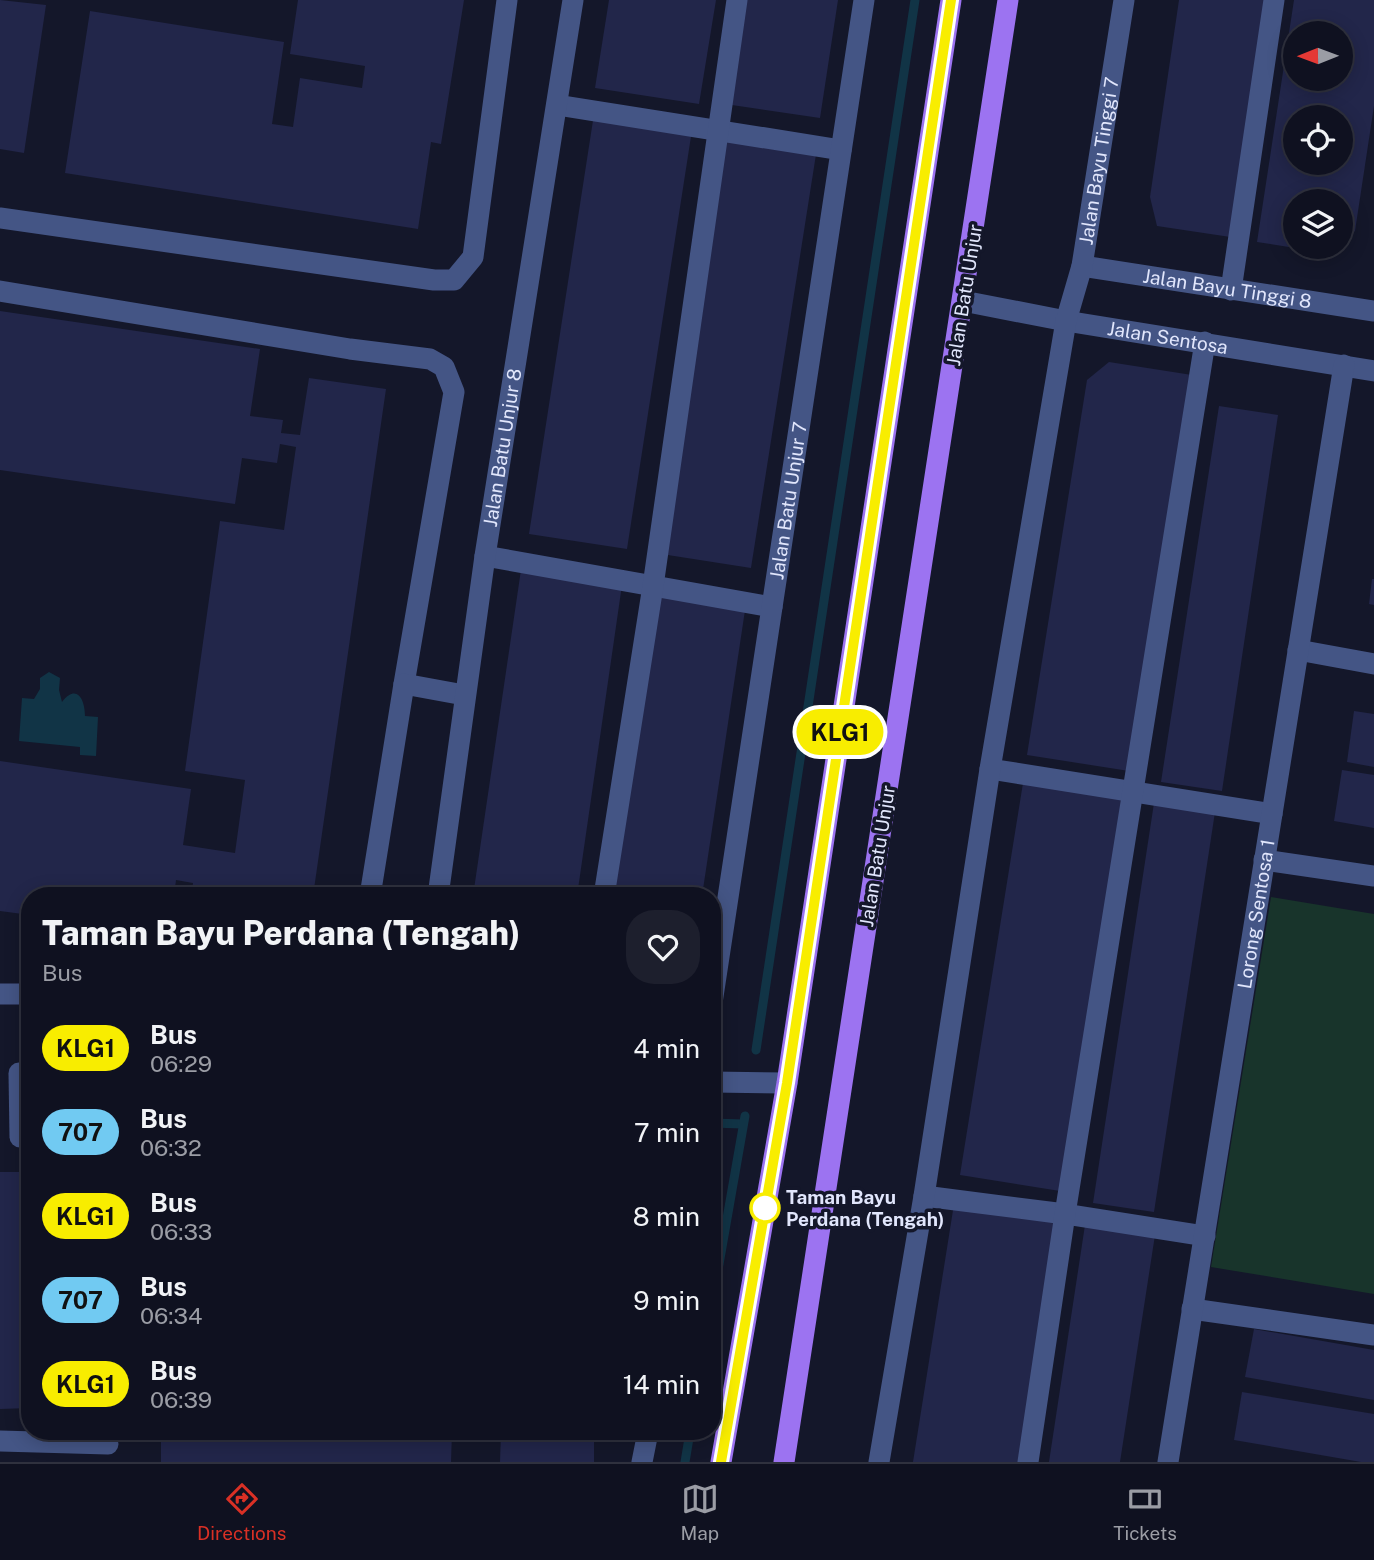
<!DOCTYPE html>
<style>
:root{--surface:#0f1120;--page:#1d1f2d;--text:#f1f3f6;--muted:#9b9da5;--line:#2f313e;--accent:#d93025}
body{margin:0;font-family:"Public Sans",sans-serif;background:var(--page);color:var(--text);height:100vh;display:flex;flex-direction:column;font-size:26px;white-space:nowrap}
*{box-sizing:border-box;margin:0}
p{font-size:23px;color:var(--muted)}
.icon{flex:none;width:38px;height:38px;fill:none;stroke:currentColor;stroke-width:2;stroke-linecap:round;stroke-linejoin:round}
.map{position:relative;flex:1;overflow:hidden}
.details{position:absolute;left:21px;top:887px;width:700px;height:553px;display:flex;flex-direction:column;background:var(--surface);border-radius:28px;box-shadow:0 4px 18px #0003,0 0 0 2px var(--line)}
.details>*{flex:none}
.badge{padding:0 14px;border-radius:23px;font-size:24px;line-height:46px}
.needle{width:46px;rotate:269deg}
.buttons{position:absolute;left:1283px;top:21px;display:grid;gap:14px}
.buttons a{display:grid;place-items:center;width:70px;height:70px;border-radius:50%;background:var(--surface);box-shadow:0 4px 18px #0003,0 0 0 2px var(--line);font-size:35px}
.map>.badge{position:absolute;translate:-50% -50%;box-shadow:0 0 0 4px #fff}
.round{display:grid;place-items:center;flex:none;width:74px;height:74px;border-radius:28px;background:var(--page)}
.overview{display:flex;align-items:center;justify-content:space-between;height:119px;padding:0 21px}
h1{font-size:33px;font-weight:800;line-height:52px}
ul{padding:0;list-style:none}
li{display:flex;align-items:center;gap:21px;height:84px;padding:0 21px}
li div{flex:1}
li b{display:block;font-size:26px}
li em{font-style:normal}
li .badge{min-width:77px;font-weight:700;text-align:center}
.tabs{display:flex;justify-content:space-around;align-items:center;height:98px;border-top:2px solid var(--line);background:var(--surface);font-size:19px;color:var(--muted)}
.tabs a{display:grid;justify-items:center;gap:4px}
.tabs .active{color:var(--accent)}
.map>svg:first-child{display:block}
</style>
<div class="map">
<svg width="1374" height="1462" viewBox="0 0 1374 1462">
<rect width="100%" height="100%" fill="#14172a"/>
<polygon fill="#18342b" points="1271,897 1374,914 1374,1294 1211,1267"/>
<path fill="#113446" d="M49 672 60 678 59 690 62 702C77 683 85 700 85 716L98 717 96 756 80 755V747L19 741 22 698 34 699 40 689V678Z"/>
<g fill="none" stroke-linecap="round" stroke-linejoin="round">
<g stroke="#113446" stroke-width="9">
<polyline points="756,1050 915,0"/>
<polyline points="712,1123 743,1124"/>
<polyline points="712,1304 745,1116"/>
<polyline points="685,1462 690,1432"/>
</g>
</g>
<g fill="#22264a" fill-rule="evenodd">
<polygon points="0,0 46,5 24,153 0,149"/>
<polygon points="298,0 464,0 441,144 431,142 418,229 65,173 90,11 284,42 272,124 293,127 300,78 362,88 365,66 290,54"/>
<polygon points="609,0 716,0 699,104 595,88"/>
<polygon points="741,0 838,0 820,118 725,104"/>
<polygon points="1179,0 1272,0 1237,238 1157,226 1150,197"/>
<path d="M1294 0H1374V106L1355 231 1340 245V201H1295V248L1257 242ZM1295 33H1340V79H1295ZM1295 117H1340V163H1295Z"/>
<polygon points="594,114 692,130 627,549 529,534"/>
<polygon points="721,133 817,148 751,568 655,553"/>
<polygon points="1297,247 1338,247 1331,254"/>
<polygon points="0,311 260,349 250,416 283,420 281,433 300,435 309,378 386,389 313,896 191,896 193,883 176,880 174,896 30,896 30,915 0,911 0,761 191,789 183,845 235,853 245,780 185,771 220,521 284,530 296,447 280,444 277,463 242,458 235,504 0,470"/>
<polygon points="1109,362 1192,375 1129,771 1027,755 1087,380"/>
<polygon points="1219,406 1278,415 1222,791 1161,782"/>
<polygon points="522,563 623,578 577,896 473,896"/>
<polygon points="1372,579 1374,579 1374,605 1369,604"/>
<polygon points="651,582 747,597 702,896 603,896"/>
<polygon points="1354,711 1374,714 1374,767 1347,762"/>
<polygon points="1342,770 1374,775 1374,828 1334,821"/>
<polygon points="1023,783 1122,799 1060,1191 960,1175"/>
<polygon points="1154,803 1215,812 1154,1212 1093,1203"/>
<polygon points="0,1172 30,1172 30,1408 0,1409"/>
<polygon points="954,1204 1057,1221 1018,1462 913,1462"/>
<polygon points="1085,1225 1155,1235 1120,1462 1049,1462"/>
<polygon points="1254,1329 1374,1350 1374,1400 1245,1377"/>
<polygon points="1242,1392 1374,1414 1374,1462 1361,1462 1234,1440"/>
<polygon points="161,1432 452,1432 451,1462 161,1462"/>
<polygon points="501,1432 594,1432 594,1462 500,1462"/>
</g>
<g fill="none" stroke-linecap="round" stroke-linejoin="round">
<g stroke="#445585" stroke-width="21">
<polyline points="557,105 841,150"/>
<polyline points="0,218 434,280 454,280 473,257 507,0"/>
<path id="s1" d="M1082 266 1374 311"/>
<polyline points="1231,290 1274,0"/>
<polyline points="0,291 350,349 430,359 444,367 454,392 404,684"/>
<path id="s2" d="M963 301 1066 321 1374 371"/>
<polyline points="485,556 772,607"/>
<polyline points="1298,650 1374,664"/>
<polyline points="990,769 1272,814"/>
<polyline points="1264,860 1374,876"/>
<polyline points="370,896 404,684 464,695"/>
<path id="s3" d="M438 896 485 556 573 0"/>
<polyline points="604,896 653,586 737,0"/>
<polyline points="0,994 30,994"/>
<path id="s4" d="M712 1003 864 0"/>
<polyline points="19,1073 20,1137"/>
<polyline points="712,1082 787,1083"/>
<polyline points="924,1196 1065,1214 1205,1236"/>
<polyline points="1192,1309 1374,1335"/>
<polyline points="0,1441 108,1444"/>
<polyline points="642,1462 648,1432"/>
<path id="s5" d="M879 1462 924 1196 990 769 1066 321 1082 266 1124 0"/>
<polyline points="1028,1462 1065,1214 1205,342"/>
<path id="s6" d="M1168 1462 1344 365"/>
</g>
<g stroke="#9c73f1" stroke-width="21">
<polyline points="721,1462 787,1083 951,0"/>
<polyline points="784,1462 1008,0"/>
</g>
</g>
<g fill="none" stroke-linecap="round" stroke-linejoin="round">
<defs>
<polyline id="line" points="721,1462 787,1083 951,0"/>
</defs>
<use href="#line" stroke="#fff" stroke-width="16"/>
<use href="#line" stroke="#f8ed00" stroke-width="10"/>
</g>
<circle fill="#fff" stroke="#f8ed00" stroke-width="3.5" cx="765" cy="1208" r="14"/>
<g text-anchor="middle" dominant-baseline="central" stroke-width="7" stroke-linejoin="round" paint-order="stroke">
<g font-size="19" fill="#e1e6fc" stroke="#14172a">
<text stroke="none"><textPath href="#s5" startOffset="1320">Jalan Bayu Tinggi 7</textPath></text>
<text stroke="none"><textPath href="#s1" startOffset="147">Jalan Bayu Tinggi 8</textPath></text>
<text transform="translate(964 295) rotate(-81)">Jalan Batu Unjur</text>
<text stroke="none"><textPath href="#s2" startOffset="208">Jalan Sentosa</textPath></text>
<text stroke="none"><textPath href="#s3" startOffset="453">Jalan Batu Unjur 8</textPath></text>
<text stroke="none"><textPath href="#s4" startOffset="508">Jalan Batu Unjur 7</textPath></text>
<text transform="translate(877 856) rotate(-81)">Jalan Batu Unjur</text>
<text stroke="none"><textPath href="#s6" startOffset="555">Lorong Sentosa 1</textPath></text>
</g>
<g font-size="19" font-weight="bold" fill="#e1e6fc" stroke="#14172a" text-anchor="start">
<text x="786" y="1197">Taman Bayu<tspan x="786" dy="22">Perdana (Tengah)</tspan></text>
</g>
</g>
</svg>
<div class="buttons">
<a><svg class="needle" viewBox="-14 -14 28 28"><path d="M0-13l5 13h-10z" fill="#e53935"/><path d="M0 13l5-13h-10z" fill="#9b9da5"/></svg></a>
<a><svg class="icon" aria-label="locate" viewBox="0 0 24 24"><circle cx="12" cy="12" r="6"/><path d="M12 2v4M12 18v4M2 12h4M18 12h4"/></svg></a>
<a><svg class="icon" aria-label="layers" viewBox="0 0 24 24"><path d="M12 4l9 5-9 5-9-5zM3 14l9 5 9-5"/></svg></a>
</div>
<b class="badge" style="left:840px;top:732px;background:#f8ed00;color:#111">KLG1</b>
<section class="details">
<div class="overview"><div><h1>Taman Bayu Perdana (Tengah)</h1><p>Bus</p></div><a class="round"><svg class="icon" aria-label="heart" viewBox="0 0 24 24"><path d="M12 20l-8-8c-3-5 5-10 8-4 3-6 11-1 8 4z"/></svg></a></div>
<ul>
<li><span class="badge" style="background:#f8ed00;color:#111">KLG1</span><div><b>Bus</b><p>06:29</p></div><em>4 min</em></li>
<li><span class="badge" style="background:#71caf2;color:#111">707</span><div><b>Bus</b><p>06:32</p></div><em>7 min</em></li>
<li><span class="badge" style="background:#f8ed00;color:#111">KLG1</span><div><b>Bus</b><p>06:33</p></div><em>8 min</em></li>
<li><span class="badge" style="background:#71caf2;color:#111">707</span><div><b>Bus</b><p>06:34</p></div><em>9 min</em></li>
<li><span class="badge" style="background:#f8ed00;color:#111">KLG1</span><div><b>Bus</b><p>06:39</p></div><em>14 min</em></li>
</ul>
</section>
</div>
<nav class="tabs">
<a class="active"><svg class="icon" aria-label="directions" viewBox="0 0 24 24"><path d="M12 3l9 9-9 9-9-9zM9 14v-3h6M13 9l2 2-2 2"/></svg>Directions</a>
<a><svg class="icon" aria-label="map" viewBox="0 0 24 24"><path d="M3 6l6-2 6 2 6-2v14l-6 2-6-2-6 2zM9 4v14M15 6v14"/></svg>Map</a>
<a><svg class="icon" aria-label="tickets" viewBox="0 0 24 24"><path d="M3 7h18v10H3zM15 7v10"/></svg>Tickets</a>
</nav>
